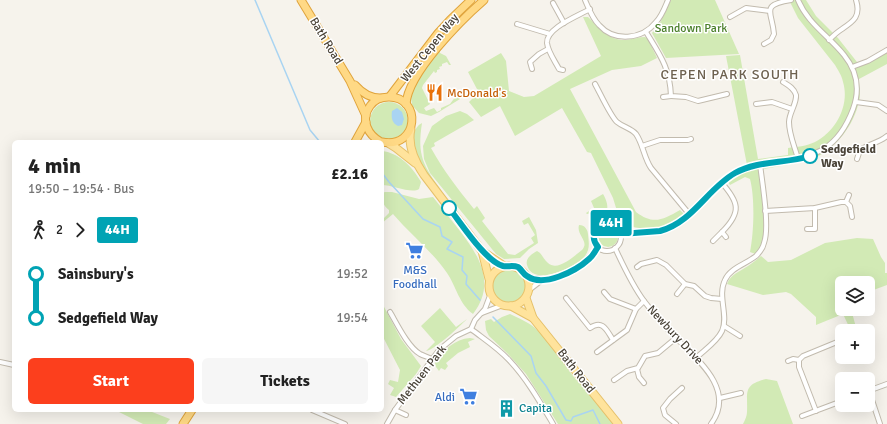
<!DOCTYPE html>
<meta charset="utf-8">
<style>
:root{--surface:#fff;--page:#f6f6f6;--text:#222;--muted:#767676;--accent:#fc3f1d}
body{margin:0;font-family:Signika,sans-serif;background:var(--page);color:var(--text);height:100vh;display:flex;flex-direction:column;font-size:15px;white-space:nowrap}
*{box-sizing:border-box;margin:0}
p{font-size:13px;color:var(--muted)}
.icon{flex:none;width:22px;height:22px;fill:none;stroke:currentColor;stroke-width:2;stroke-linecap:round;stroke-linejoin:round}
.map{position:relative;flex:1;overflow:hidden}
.sheet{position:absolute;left:12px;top:140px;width:372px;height:272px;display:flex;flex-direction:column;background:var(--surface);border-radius:6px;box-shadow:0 4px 16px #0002}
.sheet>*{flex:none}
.badge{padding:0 8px;border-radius:3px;font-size:14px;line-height:26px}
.fabs{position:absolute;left:835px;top:276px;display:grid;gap:8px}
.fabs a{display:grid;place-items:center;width:40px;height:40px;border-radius:6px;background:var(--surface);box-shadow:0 4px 16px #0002;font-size:20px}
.map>.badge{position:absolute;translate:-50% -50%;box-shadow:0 0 0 2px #fff}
.legs{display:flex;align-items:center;gap:6px;height:44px;padding:0 16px;font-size:13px}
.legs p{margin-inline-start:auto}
.overview{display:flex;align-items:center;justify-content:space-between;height:68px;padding:0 16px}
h1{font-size:22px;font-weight:800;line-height:30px}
.button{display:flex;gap:8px;margin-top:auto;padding:8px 16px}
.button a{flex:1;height:46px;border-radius:6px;background:var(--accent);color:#fff;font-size:16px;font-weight:800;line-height:46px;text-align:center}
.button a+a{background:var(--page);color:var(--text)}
ul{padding:0 16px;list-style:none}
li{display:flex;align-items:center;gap:14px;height:44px;font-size:15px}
li i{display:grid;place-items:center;width:6px;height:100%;margin:0 5px;background:currentColor}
li i::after{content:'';width:10px;height:10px;margin:-5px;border:3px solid;border-radius:50%;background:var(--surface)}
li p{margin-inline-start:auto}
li:first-child i{background:linear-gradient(#0000 50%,currentColor 0)}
li:last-child i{background:linear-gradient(currentColor 50%,#0000 0)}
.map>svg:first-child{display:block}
</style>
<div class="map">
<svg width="887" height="424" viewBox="0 0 887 424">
<rect width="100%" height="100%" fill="#f6f3ec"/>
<g fill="#d2eab5">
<polygon points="671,0 715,0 739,54 666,58 652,33 660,23"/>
<path d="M789 0H806L816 16 838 38 857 62 860 63 887 52V64L859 79C859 86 861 95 859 101 854 125 837 147 815 158 801 164 779 166 763 169L768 230 758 255 750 252C754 232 755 198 750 179L745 177 730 185 728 182 733 173 747 165 726 56 740 55 758 159 788 155V148C796 147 807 146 815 142 836 131 850 105 843 82 842 76 838 70 835 65L798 18Z"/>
<path d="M583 17H588C600 28 608 41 627 40 633 39 639 37 645 37L648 39 657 58 641 66 612 70 570 89 636 212C653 225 663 220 680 210L685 215C679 219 673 223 667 225 655 230 631 230 620 221L613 198 591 153 587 152 562 108 515 136 500 106 481 117 469 102 476 95 478 91 468 72 501 53 506 61 509 91 524 97 534 96 601 56Z"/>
<polygon points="439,50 440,53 446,56 451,65 449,65 447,62 442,64 442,66 439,67 440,69 437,70 437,72 435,73 434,71 423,85 422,88 430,104 424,108 426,111 434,108 437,112 441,110 441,108 450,104 456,96 459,95 460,99 439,112 431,116 419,113 412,105 411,98 413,87"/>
<circle cx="389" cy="121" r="19"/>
<path d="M460 111 467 114 474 120 434 143 435 146 431 148C443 170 458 189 474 209L477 206 485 218 482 221 508 254 515 255 534 243 531 238 535 235 528 223 524 225 522 221 529 217 536 230 538 243 529 249 520 258 504 259 496 254 430 173 424 159 423 146 432 126 446 116Z"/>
<path d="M422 123C417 155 423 166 442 191 438 187 432 183 429 177 421 165 403 133 422 123Z"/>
<path d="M382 151C400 153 413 168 421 182L419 189C412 194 392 185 382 185Z"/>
<path d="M385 192H392L419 199 433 197C442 208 451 220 460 231 480 257 496 284 473 314 459 304 456 286 447 273 432 251 410 234 393 214L382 223 383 219 389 213V210C383 205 382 202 382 193Z"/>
<path d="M603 194C608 202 611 215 599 219L596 217 593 213 587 214 586 213 594 208 591 201Z"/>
<path d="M579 225C585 225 588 230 588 235 589 242 590 250 585 256 577 267 533 288 527 265 525 258 532 254 537 251 542 253 543 259 548 263 558 272 574 256 582 250 590 241 576 235 579 225Z"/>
<circle cx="608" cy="237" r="10"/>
<path d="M857 238 873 239 881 257 885 263V273H887V285L868 292V283H842V309H851L857 331H851L843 314 816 325V317L791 294 786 292 763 295 727 284C731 274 739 272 748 266 753 263 757 259 761 256L768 262 791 260 825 243Z"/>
<circle cx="509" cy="286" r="16"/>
<polygon points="382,303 401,339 421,366 416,374 396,397 390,395 394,388 388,384 390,380 398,382 400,370 382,335"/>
<path d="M440 308 456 327 467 319C459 327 436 349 426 351L435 342 421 326Z"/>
<path d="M510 314C518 318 528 322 535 328 554 344 564 368 582 386L573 371 615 424H558L526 374 508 354 489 336 486 330 485 321 491 319 494 322 502 317Z"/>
<path d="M470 338 475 339 468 342 470 347 458 353 446 363 448 366 445 370 441 368 439 371 436 367 435 363C443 350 455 339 470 338Z"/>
<path d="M766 379 777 381 793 424H743C745 420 747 416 747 412 748 393 742 385 766 379Z"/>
<polygon points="115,410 147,410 170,419 166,424 143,424"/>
</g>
<path fill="#a9d4f2" d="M397 108 402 112 404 119 402 125 398 126C392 123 391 118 392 111Z"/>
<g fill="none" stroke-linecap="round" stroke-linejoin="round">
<g stroke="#a9d4f2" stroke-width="1.5">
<polyline points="255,0 310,130 320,142"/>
<polyline points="382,173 389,182 423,219 440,227 442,236 452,242 447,249 463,257 462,270 467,276 466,284 480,300"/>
<polyline points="493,317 531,356 536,373 546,386 566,420 571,421 573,417 593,410 600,424"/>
</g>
<defs>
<g id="minor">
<path d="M585 0C589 9 592 18 599 25 614 42 642 40 656 22 662 16 665 7 668 0"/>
<polyline points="553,3 564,23"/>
<polyline points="730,17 746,8 770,11"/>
<polyline points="517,24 550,34"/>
<path d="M646 32C660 55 670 68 671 96L686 97 698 101 727 94"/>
<path d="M829 40C833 36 837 32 842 29 854 21 861 16 856 0"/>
<path d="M764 44 771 40 774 34C772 11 760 5 791 0"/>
<polyline points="852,67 868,61 887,50"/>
<polyline points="532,69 530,62 539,54 548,49"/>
<path d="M563 70 559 69C555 61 548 52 547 43 546 28 578 16 590 9"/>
<path d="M783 82C788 85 794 88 796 95 797 103 789 113 789 122 789 135 795 147 798 159"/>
<path d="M595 84C600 93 611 117 617 122 623 127 631 128 636 134 643 144 644 158 651 168L690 215"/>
<polyline points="663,97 671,96"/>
<polyline points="856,102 878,105 887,111"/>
<polyline points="756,104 772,102 792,109"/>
<polyline points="642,146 660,140 688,140 691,139"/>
<path d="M857 159 860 150C868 144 879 143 887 136"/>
<path d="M721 182C739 202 742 212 722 232L726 237"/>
<polyline points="849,195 846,202 850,206 852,217"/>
<polyline points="765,211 815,208 841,202 846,202"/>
<circle cx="607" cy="237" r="14"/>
<polyline points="807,229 815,229 815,208"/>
<path d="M621 234 660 231C696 221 710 182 744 168 754 164 766 163 777 162 816 157 838 149 853 109 860 90 857 71 844 55 829 36 808 24 798 0"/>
<polyline points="713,241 722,232"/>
<path d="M615 248C624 267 632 285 644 301 654 314 664 326 676 338 698 360 736 390 711 424"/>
<polyline points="637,267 641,264 657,260 666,265 685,284 694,286 705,296 711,298 722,299"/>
<path d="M526 276C555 286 581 269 598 247"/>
<polyline points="529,290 542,280"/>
<polyline points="604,292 610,299 636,309"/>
<polyline points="677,294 685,284"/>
<path d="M566 298 590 328C603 319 607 331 613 340"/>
<path d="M390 312C397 324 408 347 420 354 424 356 428 357 432 359"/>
<polyline points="482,313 503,305"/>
<polyline points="724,326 740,336"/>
<path d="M471 329C484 339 498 348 509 360 527 379 540 402 553 424"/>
<polyline points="597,352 627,330 636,309 644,301"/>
<path d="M696 358C704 350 717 342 722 331 729 316 717 296 725 280 730 268 746 264 756 256 760 252 763 248 764 243 770 227 762 182 760 164"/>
<polyline points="788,361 793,359 799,360"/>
<polyline points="0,362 14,365"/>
<polyline points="637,369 639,377 644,383"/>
<polyline points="614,380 627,371 638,368 645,356 658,353 676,338"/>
<polyline points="868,391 887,384"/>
<polyline points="869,391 880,424"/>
<polyline points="720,398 741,393"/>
<polyline points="312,410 345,424"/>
<polyline points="395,410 406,415"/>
<polyline points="816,411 799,367 799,360 803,356 842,340"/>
<polyline points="802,416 842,401"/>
<polyline points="387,424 395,410 439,350 456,336 471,329 475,320 485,309 491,293"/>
<polyline points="676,424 665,415 663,408 670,399 682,388"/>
</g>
<g id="primary">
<path d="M411 129C407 146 415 162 424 175L482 251 504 266"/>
<polyline points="388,143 396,148 415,163"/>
<polyline points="482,251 489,279"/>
<circle cx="509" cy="286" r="20"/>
<polyline points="526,298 533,318 618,424"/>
<polyline points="511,306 533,318"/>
</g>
<g id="trunk">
<polyline points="301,0 350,81 366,116"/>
<path d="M355 85C362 93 369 98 380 98"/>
<polyline points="390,96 438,33 450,20 471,0"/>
<path d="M406 104C408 73 461 20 484 0"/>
<polyline points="355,142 366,122"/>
<path d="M381 142C368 135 360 120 370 106 374 100 381 97 389 97 422 97 419 149 382 142"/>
<polyline points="183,424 192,410"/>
</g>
</defs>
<use href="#minor" stroke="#c2bbae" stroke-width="6"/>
<use href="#primary" stroke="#e6c16a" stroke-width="9"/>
<use href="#trunk" stroke="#e0a43c" stroke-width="9"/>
<use href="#minor" stroke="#fff" stroke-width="4"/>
<use href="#primary" stroke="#ffe39c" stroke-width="7"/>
<use href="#trunk" stroke="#ffd985" stroke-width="7"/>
</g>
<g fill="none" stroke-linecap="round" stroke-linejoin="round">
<defs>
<path id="line-1" d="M449 208C461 223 485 261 503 266 508 267 513 265 518 267 522 270 523 274 527 276 543 288 576 271 589 259 593 256 595 251 598 247 583 229 612 211 621 234L660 231C693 222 707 189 735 173 758 160 785 164 810 156"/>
</defs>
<use href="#line-1" stroke="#fff" stroke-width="9"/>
<use href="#line-1" stroke="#00a3b4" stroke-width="6"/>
</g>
<defs>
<symbol id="restaurant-bare" viewBox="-9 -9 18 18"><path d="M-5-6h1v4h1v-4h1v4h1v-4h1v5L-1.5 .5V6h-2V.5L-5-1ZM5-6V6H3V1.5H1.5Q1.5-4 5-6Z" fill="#e8710a" stroke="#fff" stroke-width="2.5" paint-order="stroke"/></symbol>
<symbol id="supermarket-bare" viewBox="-9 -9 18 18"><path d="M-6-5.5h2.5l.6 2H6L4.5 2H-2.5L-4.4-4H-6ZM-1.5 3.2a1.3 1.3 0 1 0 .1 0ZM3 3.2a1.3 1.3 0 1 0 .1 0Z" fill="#3f7fe0" stroke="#fff" stroke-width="2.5" paint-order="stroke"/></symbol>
<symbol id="building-bare" viewBox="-9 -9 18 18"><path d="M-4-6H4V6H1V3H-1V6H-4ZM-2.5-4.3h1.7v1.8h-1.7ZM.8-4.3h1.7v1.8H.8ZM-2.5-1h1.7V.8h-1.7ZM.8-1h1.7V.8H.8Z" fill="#0f9aa8" stroke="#fff" stroke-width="2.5" paint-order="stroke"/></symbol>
</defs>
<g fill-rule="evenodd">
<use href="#restaurant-bare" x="422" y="80" width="25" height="25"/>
<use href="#supermarket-bare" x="402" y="238" width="25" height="25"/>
<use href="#supermarket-bare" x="456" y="384" width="25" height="25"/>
<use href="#building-bare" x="494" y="396" width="25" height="25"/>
</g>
<g fill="#fff" stroke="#00a3b4" stroke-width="2">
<circle cx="810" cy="156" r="7"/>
<circle cx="449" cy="208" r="7"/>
</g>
<g text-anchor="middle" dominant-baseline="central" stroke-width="3" stroke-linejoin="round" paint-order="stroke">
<g font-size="12" fill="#4a7f2a" stroke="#fff">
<text x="691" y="28">Sandown Park</text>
</g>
<g font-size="12" fill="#4b4439" stroke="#fff">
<text transform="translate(326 41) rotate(59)">Bath Road</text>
<text transform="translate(430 48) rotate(-51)">West Cepen Way</text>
<text transform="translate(675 335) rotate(47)">Newbury Drive</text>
<text transform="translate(576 371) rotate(52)">Bath Road</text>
<text transform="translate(422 375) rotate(-52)">Methuen Park</text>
</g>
<g font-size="12" fill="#c56008" stroke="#fff" text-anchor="start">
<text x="447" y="93">McDonald's</text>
</g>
<g font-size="12" font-weight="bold" fill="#4b4439" stroke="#fff" text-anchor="start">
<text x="821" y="149">Sedgefield<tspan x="821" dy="14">Way</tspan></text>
</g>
<g font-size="12" fill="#366cbe" stroke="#fff">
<text x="415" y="270">M&amp;S<tspan x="415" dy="14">Foodhall</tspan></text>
<text x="455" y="397" text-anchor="end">Aldi</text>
</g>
<g font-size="12" fill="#0d838f" stroke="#fff" text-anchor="start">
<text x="519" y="408">Capita</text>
</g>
<g font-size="14" letter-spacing="1" fill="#6e6250" stroke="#fff">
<text x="730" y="74">CEPEN PARK SOUTH</text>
</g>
</g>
</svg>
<div class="fabs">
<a><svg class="icon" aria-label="layers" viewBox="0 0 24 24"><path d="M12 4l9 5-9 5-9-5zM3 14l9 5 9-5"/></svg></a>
<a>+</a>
<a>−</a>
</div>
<b class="badge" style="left:611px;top:223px;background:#00a3b4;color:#fff">44H</b>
<section class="sheet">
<div class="overview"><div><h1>4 min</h1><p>19:50 – 19:54 · Bus</p></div><b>£2.16</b></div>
<div class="legs"><svg class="icon" aria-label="walk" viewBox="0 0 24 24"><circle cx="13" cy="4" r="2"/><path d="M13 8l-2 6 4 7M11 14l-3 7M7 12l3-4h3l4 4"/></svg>2<svg class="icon" aria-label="forward" viewBox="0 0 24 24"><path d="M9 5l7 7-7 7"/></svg><b class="badge" style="background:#00a3b4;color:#fff">44H</b></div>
<ul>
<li><i style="color:#00a3b4"></i><b>Sainsbury's</b><p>19:52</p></li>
<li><i style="color:#00a3b4"></i><b>Sedgefield Way</b><p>19:54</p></li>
</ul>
<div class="button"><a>Start</a><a>Tickets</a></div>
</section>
</div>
